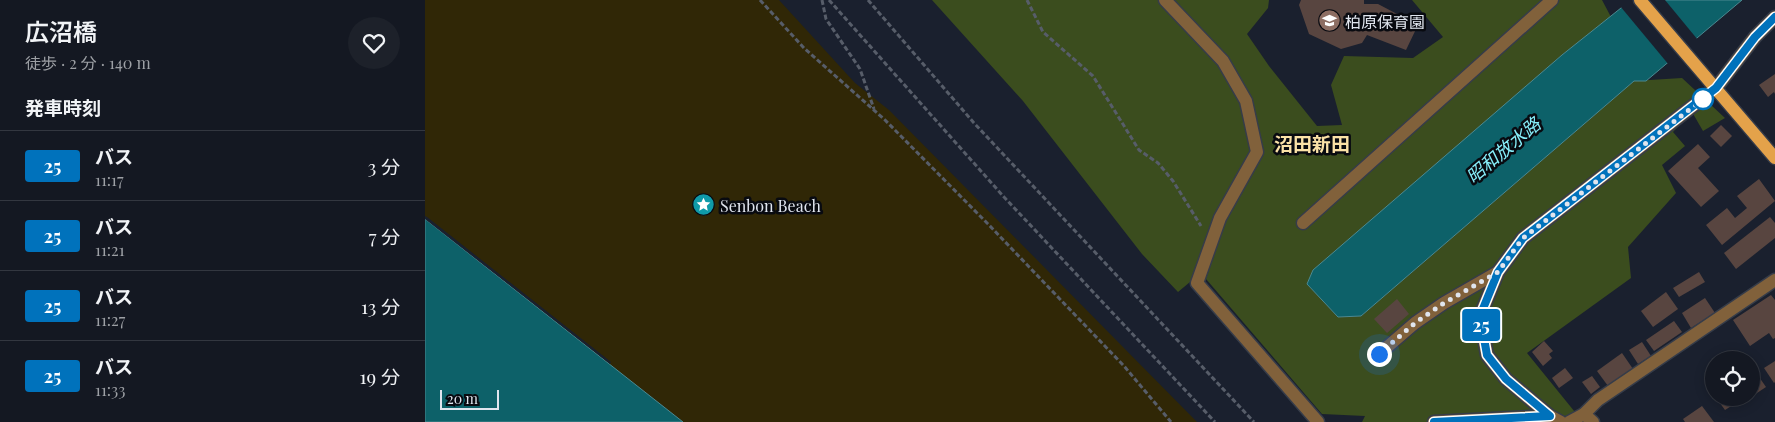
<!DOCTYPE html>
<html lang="ja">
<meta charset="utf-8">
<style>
:root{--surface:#141822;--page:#1d212a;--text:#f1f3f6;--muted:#9da0a5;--line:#333740}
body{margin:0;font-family:"Playfair Display","Noto Sans JP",serif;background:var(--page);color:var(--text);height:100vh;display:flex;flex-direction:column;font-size:19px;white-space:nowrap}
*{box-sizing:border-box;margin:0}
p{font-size:16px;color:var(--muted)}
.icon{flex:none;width:28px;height:28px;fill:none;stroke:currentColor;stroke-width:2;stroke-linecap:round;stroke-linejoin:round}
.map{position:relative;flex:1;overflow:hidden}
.details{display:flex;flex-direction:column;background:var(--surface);width:425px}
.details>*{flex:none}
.badge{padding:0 10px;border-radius:4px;font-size:18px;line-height:32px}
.buttons{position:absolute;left:1280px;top:351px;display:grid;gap:10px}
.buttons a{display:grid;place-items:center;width:55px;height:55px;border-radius:50%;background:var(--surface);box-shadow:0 2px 12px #0003,0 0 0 1px var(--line);font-size:25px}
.scale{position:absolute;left:15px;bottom:12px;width:59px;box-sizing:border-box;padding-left:5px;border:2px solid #e0e5ee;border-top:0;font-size:14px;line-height:18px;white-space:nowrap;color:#e0e5ee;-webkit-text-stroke:4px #080a10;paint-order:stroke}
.you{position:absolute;width:25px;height:25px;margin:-12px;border:4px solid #fff;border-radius:50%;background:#1a73e8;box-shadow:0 0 0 8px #1a73e833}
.map>.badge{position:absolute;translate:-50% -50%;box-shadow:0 0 0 2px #fff}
h2{padding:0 25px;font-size:19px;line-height:45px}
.round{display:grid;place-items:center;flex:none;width:52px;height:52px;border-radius:26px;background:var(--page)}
.head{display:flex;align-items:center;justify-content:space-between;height:85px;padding:0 25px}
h1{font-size:24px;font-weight:600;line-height:38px}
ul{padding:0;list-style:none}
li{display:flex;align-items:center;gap:15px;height:70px;padding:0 25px;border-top:1px solid var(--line)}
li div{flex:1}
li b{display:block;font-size:19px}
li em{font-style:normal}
li .badge{min-width:55px;font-weight:700;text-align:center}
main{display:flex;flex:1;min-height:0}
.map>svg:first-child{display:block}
</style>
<main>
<section class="details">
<div class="head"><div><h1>広沼橋</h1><p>徒歩 · 2 分 · 140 m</p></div><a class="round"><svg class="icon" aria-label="heart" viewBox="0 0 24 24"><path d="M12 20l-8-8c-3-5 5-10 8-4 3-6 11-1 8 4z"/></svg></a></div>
<h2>発車時刻</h2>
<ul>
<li><span class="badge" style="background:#0072bc;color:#fff">25</span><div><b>バス</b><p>11:17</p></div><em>3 分</em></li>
<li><span class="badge" style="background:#0072bc;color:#fff">25</span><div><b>バス</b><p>11:21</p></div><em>7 分</em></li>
<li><span class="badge" style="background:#0072bc;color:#fff">25</span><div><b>バス</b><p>11:27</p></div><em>13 分</em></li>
<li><span class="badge" style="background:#0072bc;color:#fff">25</span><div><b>バス</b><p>11:33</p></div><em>19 分</em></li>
</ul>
</section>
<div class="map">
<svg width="1350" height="422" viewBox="0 0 1350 422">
<rect width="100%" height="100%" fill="#1a202e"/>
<polygon fill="#3b4d1e" points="507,0 844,0 843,8 822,34 844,66 892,126 917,125 906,85 919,56 988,58 1018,37 987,0 1177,0 1186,17 1137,55 882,284 913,317 936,316 1209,81 1257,78 1300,118 1278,131 1267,112 1248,132 1260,146 1237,165 1251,193 1203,247 1206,278 1102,353 1158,422 937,422 940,416 897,414 781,279 792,244 785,241 765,282 753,292 717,254 598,101"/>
<polygon fill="#302706" points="0,0 354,0 430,83 464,110 772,422 258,422 0,219"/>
<g fill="#0d6169" stroke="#4c8991">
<polygon points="1206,0 1317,0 1221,81 1209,81 936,316 913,317 882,284 888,270 1137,55"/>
<polygon points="0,219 258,422 0,422"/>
</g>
<g fill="#1a202e">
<polygon points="1202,0 1240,0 1273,40 1244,65 1195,6"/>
<polygon points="0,216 2,217 186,362 185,364 0,219"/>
</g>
<g fill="#584540">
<polygon points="876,0 939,0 939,4 953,4 993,25 981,50 942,35 937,43 916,49 884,34 874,5"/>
<polygon points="1350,74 1350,94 1349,92 1343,97 1334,85"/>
<polygon points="1296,125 1307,136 1296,147 1285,136"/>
<polygon points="1273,144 1285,157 1273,168 1294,191 1276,207 1243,171"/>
<polygon points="1334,179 1350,201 1297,245 1281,225 1302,208 1310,218 1322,208 1312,196"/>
<polygon points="1345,217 1350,223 1350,238 1311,269 1299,253"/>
<polygon points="1274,272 1280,282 1254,297 1248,288"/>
<polygon points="1241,292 1253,309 1228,327 1216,311"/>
<polygon points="1346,295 1350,300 1350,338 1348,339 1344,333 1325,346 1308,320"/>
<polygon points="1280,298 1290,313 1266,328 1257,313"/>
<polygon points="972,299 984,314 962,333 949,319"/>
<polygon points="1249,321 1257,332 1229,351 1221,340"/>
<polygon points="1119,341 1128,351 1124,354 1127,358 1118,366 1107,352"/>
<polygon points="1217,342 1226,356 1213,364 1204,350"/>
<polygon points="1197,353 1208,369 1183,386 1172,371"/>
<polygon points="1350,361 1350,382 1349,383 1339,368"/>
<polygon points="1140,368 1148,378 1134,388 1127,378"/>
<polygon points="1332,374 1341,387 1326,397 1326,378"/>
<polygon points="1167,376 1175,387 1166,394 1157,382"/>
<polygon points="1294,398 1307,398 1311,403 1300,410 1292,399"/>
<polygon points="1277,406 1289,422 1260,422 1258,419"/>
</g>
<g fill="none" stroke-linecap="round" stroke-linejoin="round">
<defs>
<g id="minor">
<polyline points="740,0 798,61 821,101 832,152 795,218 772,283 893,422"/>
<polyline points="878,223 1127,0"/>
<polyline points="954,354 990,323 1019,303 1073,272"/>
<polyline points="1159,414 1173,400 1350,280"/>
<polyline points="1009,422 1125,416"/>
<polyline points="1136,422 1125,416 1081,379 1062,355 1055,316 1073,272 1098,238 1291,88 1330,37 1350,17"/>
<polyline points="1144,422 1159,414 1168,422"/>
</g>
<polyline id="major" points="1215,0 1350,158"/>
</defs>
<use href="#minor" stroke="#363c49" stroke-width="15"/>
<use href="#major" stroke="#363c49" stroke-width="15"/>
<g stroke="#575d69" stroke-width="3" stroke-dasharray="5 2.5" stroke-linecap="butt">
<polyline points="335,0 379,48 460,120 563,224 699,366 746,422"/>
<polyline points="397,0 401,19 435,69 449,109"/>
<polyline points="404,0 579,197 790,422"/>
<polyline points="443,0 549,123 829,422"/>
<polyline points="602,0 618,32 668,76 714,150 733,163 748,181 776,226"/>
</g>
<use href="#minor" stroke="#81613b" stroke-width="12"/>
<use href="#major" stroke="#e4a24a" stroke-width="12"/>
</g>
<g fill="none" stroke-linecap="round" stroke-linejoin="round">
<defs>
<polyline id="line" points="1009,422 1125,416 1081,379 1062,355 1055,316 1073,272 1098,238 1291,88 1330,37 1350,17"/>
</defs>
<use href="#line" stroke="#fff" stroke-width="11"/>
<use href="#line" stroke="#0072bc" stroke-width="8"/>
<polyline stroke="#e0e5ee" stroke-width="5" stroke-dasharray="0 9" points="954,354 990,323 1019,303 1073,272 1098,238 1278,99"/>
</g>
<defs>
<symbol id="school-disc" viewBox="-11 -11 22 22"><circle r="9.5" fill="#8d6e63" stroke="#080a10"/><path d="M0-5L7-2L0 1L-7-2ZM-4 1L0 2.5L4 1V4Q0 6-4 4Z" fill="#fff"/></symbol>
<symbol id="sight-disc" viewBox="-11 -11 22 22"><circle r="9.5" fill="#0f9aa8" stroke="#080a10"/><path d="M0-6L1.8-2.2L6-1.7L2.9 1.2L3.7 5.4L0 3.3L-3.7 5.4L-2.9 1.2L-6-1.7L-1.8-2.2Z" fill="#fff"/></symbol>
</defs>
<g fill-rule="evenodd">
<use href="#school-disc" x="892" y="8" width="25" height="25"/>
<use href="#sight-disc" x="266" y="192" width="25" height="25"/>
</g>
<circle fill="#fff" stroke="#0072bc" stroke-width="2.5" cx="1278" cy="99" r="10"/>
<g text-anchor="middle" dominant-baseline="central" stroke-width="5" stroke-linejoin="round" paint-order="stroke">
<g font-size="16" fill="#e0e5ee" stroke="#080a10" text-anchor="start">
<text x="920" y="21">柏原保育園</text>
<text x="295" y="205">Senbon Beach</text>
</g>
<g font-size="18" font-style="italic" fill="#87effa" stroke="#080a10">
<text transform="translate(1078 150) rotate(-40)">昭和放水路</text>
</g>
<g font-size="19" font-weight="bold" fill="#fbe2a7" stroke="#080a10">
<text x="887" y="143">沼田新田</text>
</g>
</g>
</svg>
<div class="buttons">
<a><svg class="icon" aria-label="locate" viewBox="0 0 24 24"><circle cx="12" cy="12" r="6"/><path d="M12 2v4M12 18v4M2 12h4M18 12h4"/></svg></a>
</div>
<div class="scale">20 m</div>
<div class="you" style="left:954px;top:354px"></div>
<b class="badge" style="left:1056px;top:325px;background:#0072bc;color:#fff">25</b>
</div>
</main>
